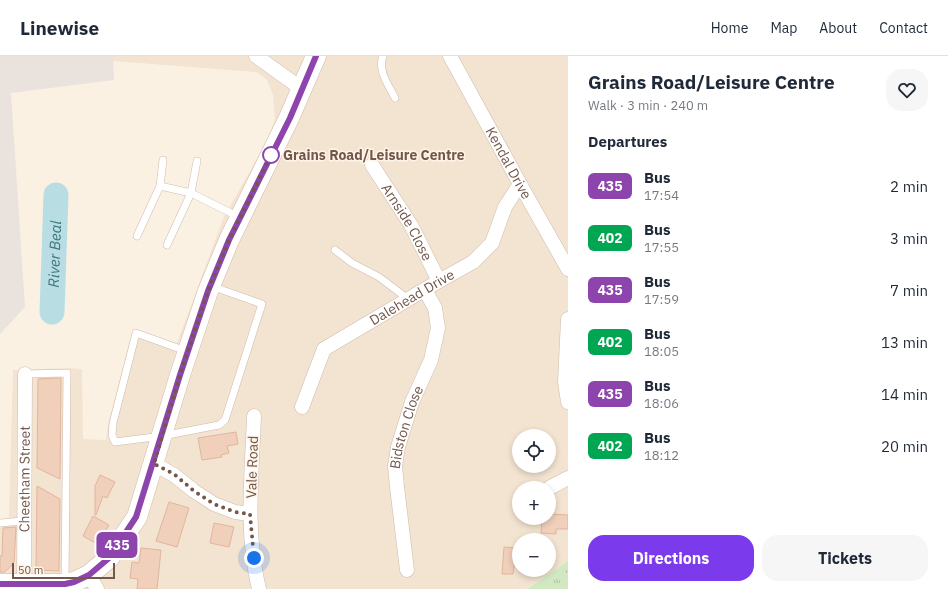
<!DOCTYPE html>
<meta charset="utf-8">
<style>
:root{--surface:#fff;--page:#f6f6f7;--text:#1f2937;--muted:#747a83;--line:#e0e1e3;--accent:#7c3aed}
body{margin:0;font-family:"IBM Plex Sans",sans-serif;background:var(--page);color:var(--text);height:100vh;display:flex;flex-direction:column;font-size:15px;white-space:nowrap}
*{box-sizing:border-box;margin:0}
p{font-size:13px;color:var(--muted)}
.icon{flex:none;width:22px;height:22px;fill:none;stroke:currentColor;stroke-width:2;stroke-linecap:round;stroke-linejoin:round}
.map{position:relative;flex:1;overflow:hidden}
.details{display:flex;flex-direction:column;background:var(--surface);width:380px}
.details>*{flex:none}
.badge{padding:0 8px;border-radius:6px;font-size:14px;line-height:26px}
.fabs{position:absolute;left:512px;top:373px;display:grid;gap:8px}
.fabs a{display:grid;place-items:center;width:44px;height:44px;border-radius:50%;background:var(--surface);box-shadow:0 2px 6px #0003;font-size:20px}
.scale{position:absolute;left:12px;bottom:10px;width:103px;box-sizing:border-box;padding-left:4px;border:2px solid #72574a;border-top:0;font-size:11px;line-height:14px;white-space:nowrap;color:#72574a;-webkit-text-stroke:3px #fef5e8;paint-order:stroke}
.you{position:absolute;width:20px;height:20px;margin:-10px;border:3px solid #fff;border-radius:50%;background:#1a73e8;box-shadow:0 0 0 6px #1a73e833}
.map>.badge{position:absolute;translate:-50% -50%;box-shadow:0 0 0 2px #fff}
h2{padding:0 20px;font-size:15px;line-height:36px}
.round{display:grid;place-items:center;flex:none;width:42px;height:42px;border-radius:16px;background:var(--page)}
.overview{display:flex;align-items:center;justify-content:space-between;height:68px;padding:0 20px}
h1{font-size:19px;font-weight:700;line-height:30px}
.primary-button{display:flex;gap:8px;margin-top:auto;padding:8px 20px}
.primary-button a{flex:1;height:46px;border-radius:16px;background:var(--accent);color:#fff;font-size:16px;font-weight:700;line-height:46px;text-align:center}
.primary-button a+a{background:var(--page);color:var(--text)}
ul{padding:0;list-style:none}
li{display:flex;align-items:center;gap:12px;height:52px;padding:0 20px}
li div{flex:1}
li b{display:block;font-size:15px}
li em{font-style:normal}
li .badge{min-width:44px;font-weight:700;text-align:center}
header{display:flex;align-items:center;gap:24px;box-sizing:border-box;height:56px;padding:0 20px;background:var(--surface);border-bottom:1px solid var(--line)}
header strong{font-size:19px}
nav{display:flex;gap:22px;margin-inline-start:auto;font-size:14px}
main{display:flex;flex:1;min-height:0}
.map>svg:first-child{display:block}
</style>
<header>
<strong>Linewise</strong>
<nav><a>Home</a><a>Map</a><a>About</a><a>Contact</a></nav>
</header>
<main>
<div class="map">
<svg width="568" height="533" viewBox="0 0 568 533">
<defs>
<pattern id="grass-tufts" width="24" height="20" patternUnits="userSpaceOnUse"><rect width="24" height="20" fill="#d2e8c2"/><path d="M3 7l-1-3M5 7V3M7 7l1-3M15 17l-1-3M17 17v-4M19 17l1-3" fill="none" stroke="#afbfa0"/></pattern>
</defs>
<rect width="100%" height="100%" fill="#fbf1e3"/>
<path fill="#f3e3d1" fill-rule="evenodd" d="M113 0H568V505L526 533H0V463L9 462 13 314 69 312 82 313 83 383 106 384 108 368 133 273 177 287 223 163 268 83 275 62 273 39 267 24 257 16 113 5ZM519 380H549V410H519ZM519 432H549V462H519ZM519 484H549V514H519Z"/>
<polygon fill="#eae3dd" points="0,0 113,0 114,24 11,37 25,251 0,278"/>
<polygon fill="url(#grass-tufts)" points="568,505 568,533 527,533"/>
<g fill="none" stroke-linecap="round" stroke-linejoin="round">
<path stroke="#b8dee4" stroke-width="25" id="s1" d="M52 256 56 139"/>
</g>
<g fill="#f0cfbb" stroke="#e2b59c">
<polygon points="61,322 60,423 37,412 38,323"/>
<polygon points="236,376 238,388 227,390 229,397 221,399 222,401 202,404 198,382"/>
<polygon points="100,419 115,426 107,442 103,440 96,459 95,459 95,430"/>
<polygon points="37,430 60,443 59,515 36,514"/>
<polygon points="169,446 189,452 177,491 156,485"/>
<polygon points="549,458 568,459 568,473 556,473 556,478 541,477 542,462 549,462"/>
<polygon points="93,460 109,469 97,488 83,480"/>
<polygon points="214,467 234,471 229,491 210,487"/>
<polygon points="16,471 14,507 5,516 0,516 0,500 2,500 3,472"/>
<polygon points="504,491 518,492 517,510 514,510 513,518 502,518"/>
<polygon points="141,492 161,494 157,533 137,533 138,523 130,522 132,506 139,507"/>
</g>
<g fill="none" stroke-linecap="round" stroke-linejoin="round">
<defs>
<g id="lane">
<path d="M383 0C377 14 389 30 395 42"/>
<polyline points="160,130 191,137 239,161"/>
<polyline points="137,180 160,130 163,104"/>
<polyline points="167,189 191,137 197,105"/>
<polyline points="335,194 352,207 379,221 408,243"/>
<polyline points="186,295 136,277 113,367 112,379 115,386 162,380 219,369 225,364 262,248 211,230"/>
<polyline points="25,318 67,317 65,527"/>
<polyline points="0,467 23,465"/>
</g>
<g id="street">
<polyline points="256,0 302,33"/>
<path id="s2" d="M450 0 520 128 568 213"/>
<path id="s3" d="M372 109 411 169 439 225"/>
<polyline points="568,263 565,326 568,346"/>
<path id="s4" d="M302 351 324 293 439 225 473 206 492 187 505 151 520 128"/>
<path d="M254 360C252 417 245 477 259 533"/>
<polyline points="154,408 174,419 194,435 214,448 235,456 250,458"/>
<polyline points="549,432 568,422"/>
<path id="s5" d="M407 514 397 431 395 410 398 391 412 346 431 304 438 272 435 252 425 234"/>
<polyline points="89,519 97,533"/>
<path id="s6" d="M24 533 25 318"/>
</g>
<polyline id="secondary" points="0,528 65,528 74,526 89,519 109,502 137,461 180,319 208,235 229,184 289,62 316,0"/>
</defs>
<use href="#lane" stroke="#cebbad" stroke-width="8"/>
<use href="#street" stroke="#cebbad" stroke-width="15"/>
<use href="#secondary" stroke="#d1baaa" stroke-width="21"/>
<use href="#lane" stroke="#fff" stroke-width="7"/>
<use href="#street" stroke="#fff" stroke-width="14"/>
<use href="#secondary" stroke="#fff" stroke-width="20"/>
</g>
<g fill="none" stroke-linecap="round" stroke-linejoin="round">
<defs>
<polyline id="line" points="0,528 65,528 74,526 89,519 109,502 136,461 180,319 208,235 229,184 290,62 316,0"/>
</defs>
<use href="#line" stroke="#fff" stroke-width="9"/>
<use href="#line" stroke="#8e44ad" stroke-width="6"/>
<polyline stroke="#72574a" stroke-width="4" stroke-dasharray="0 7.2" points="254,502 250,458 235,456 214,448 194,435 174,418 154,408 180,319 208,235 229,184 271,99"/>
</g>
<circle fill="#fff" stroke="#8e44ad" stroke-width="2" cx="271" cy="99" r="8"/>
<g text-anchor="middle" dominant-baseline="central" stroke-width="3" stroke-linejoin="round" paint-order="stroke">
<g font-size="14" font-weight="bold" fill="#72574a" stroke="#fef5e8" text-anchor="start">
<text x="283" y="99">Grains Road/Leisure Centre</text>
</g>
<g font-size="14" fill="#72574a" stroke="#fef5e8">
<text stroke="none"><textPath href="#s2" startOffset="122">Kendal Drive</textPath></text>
<text stroke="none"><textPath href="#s3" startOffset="67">Arnside Close</textPath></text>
<text stroke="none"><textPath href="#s4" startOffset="164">Dalehead Drive</textPath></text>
<text stroke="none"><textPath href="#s5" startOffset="145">Bidston Close</textPath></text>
<text transform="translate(252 411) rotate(-88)">Vale Road</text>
<text stroke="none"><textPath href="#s6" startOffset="110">Cheetham Street</textPath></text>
</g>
<g font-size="15" font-style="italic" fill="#41757e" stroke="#fef5e8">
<text stroke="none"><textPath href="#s1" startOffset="58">River Beal</textPath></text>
</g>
</g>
</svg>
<div class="fabs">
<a><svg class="icon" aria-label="locate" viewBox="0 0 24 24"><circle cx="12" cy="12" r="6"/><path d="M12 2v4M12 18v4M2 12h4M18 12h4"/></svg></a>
<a>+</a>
<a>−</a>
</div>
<div class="scale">50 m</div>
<div class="you" style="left:254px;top:502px"></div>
<b class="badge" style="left:117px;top:489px;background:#8e44ad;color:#fff">435</b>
</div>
<section class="details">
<div class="overview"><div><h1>Grains Road/Leisure Centre</h1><p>Walk · 3 min · 240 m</p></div><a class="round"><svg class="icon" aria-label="heart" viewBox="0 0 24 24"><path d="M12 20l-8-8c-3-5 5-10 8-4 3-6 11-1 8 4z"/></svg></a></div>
<h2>Departures</h2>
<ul>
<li><span class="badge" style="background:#8e44ad;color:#fff">435</span><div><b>Bus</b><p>17:54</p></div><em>2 min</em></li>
<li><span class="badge" style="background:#00a651;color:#fff">402</span><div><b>Bus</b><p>17:55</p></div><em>3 min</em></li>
<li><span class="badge" style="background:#8e44ad;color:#fff">435</span><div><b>Bus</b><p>17:59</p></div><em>7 min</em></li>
<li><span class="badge" style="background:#00a651;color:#fff">402</span><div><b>Bus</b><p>18:05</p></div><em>13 min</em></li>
<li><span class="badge" style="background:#8e44ad;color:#fff">435</span><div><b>Bus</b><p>18:06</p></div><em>14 min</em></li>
<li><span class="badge" style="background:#00a651;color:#fff">402</span><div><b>Bus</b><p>18:12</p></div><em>20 min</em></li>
</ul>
<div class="primary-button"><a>Directions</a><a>Tickets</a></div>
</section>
</main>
